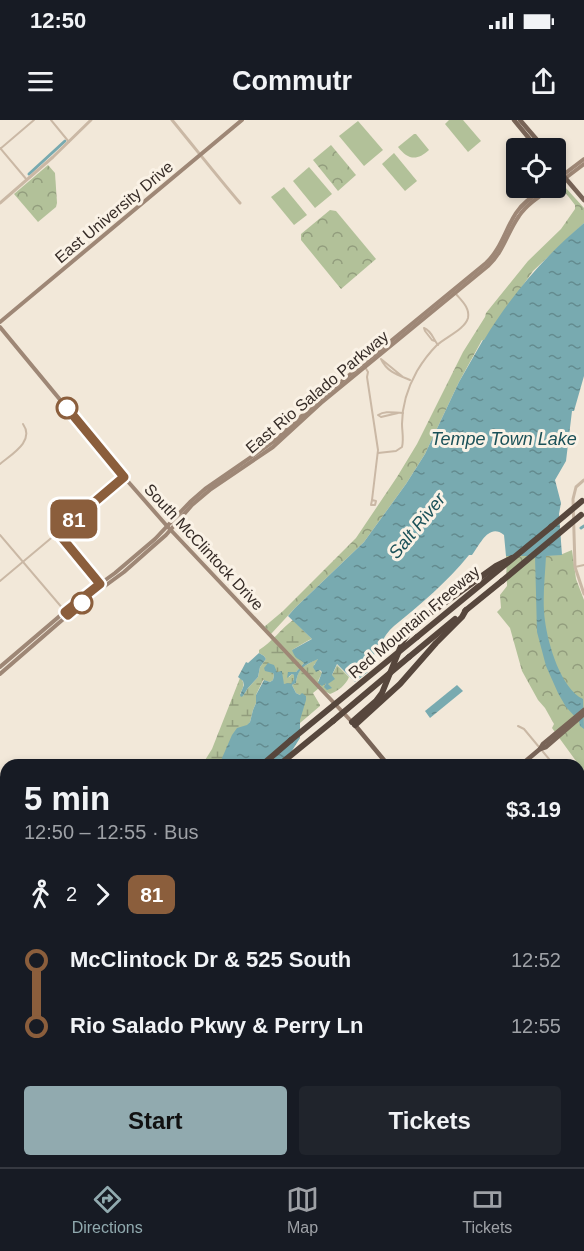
<!DOCTYPE html>
<meta charset="utf-8">
<style>
:root{--surface:#171b24;--page:#20242c;--text:#f1f3f6;--muted:#9ea1a6;--line:#363941;--accent:#91aaaf}
body{margin:0;font-family:Arial,sans-serif;background:var(--page);color:var(--text);height:100vh;display:flex;flex-direction:column;font-size:22px;white-space:nowrap}
*{box-sizing:border-box;margin:0}
p{font-size:20px;color:var(--muted)}
.icon{flex:none;width:33px;height:33px;fill:none;stroke:currentColor;stroke-width:2;stroke-linecap:round;stroke-linejoin:round}
.map{position:relative;flex:1;overflow:hidden}
.details{position:absolute;left:0px;top:639px;width:585px;height:408px;display:flex;flex-direction:column;background:var(--surface);border-radius:18px 18px 0 0;box-shadow:0 3px 9px #0003}
.details>*{flex:none}
.badge{padding:0 12px;border-radius:9px;font-size:21px;line-height:39px}
.tools{position:absolute;left:506px;top:18px;display:grid;gap:12px}
.tools a{display:grid;place-items:center;width:60px;height:60px;border-radius:6px;background:var(--surface);box-shadow:0 3px 9px #0003;font-size:30px}
.map>.badge{position:absolute;translate:-50% -50%;box-shadow:0 0 0 3px #fff}
.legs{display:flex;align-items:center;gap:9px;height:66px;padding:0 24px;font-size:20px}
.legs p{margin-inline-start:auto}
.head{display:flex;align-items:center;justify-content:space-between;height:102px;padding:0 24px}
h1{font-size:33px;font-weight:700;line-height:45px}
.button{display:flex;gap:12px;margin-top:auto;padding:12px 24px}
.button a{flex:1;height:69px;border-radius:6px;background:var(--accent);color:#111;font-size:24px;font-weight:700;line-height:69px;text-align:center}
.button a+a{background:var(--page);color:var(--text)}
ul{padding:0 24px;list-style:none}
li{display:flex;align-items:center;gap:21px;height:66px;font-size:22px}
li i{display:grid;place-items:center;width:9px;height:100%;margin:0 8px;background:currentColor}
li i::after{content:'';width:15px;height:15px;margin:-8px;border:4px solid;border-radius:50%;background:var(--surface)}
li p{margin-inline-start:auto}
li:first-child i{background:linear-gradient(#0000 50%,currentColor 0)}
li:last-child i{background:linear-gradient(currentColor 50%,#0000 0)}
.status{display:flex;justify-content:space-between;align-items:center;height:42px;padding:0 30px;background:var(--surface);direction:ltr}
.status svg{height:16px;fill:currentColor}
header{display:flex;justify-content:space-between;align-items:center;height:78px;padding:0 24px;background:var(--surface);font-size:27px;font-weight:700}
.menu{display:flex;justify-content:space-around;align-items:center;height:84px;border-top:2px solid var(--line);background:var(--surface);font-size:16px;color:var(--muted)}
.menu a{display:grid;justify-items:center;gap:3px}
.menu .current{color:var(--accent)}
.map>svg:first-child{display:block}
</style>
<div class="status"><b>12:50</b><svg viewBox="0 0 49 12"><path d="M0 12V9h3v3zM5 12V6h3v6zM10 12V3h3v9zM15 12V0h3v12zM26 1h20v11H26zM47 4h2v5h-2z"/></svg></div>
<header><svg class="icon" aria-label="menu" viewBox="0 0 24 24"><path d="M4 6h16M4 12h16M4 18h16"/></svg>Commutr<svg class="icon" aria-label="share" viewBox="0 0 24 24"><path d="M12 15V3M7 8l5-5 5 5M5 13v7h14v-7"/></svg></header>
<div class="map">
<svg width="584" height="1047" viewBox="0 0 584 1047">
<defs>
<pattern id="wetland-marsh" width="20" height="14" patternUnits="userSpaceOnUse" patternTransform="scale(1.5)"><rect width="20" height="14" fill="#b2c199"/><path d="M1 5h8M5 5V1M11 12h8M15 12V8" fill="none" stroke="#929d7d"/></pattern>
<pattern id="park-crowns" width="20" height="18" patternUnits="userSpaceOnUse" patternTransform="scale(1.5)"><rect width="20" height="18" fill="#b2c199"/><path d="M2 6a3 3 0 1 1 6 0M12 15a3 3 0 1 1 6 0" fill="none" stroke="#929d7d"/></pattern>
<pattern id="water-ripples" width="26" height="14" patternUnits="userSpaceOnUse" patternTransform="scale(1.5)"><rect width="26" height="14" fill="#78aab0"/><path d="M2 4q2-2 4 0t4 0M15 11q2-2 4 0t4 0" fill="none" stroke="#638b8f"/></pattern>
</defs>
<rect width="100%" height="100%" fill="#f2e8d9"/>
<g fill="url(#wetland-marsh)">
<path d="M293 500 312 519 309 520 292 530 304 543 296 552 288 553 289 557 292 554 294 555V559L292 564H284L276 551 273 553 274 555 273 560 270 562 263 560 256 575V583L253 590 250 602 219 645H202L212 629 240 558C246 563 243 568 240 574L243 576 248 568 258 557 260 547 266 539 264 536 259 533V530C272 522 281 509 293 500Z"/>
<path d="M317 538 318 540 314 545 322 553 318 561 326 563 325 565 329 566 328 564 332 558V555L337 545 349 557C346 565 338 571 330 574L319 568 313 573 320 585V586L300 603V575L296 573 292 565 296 563C298 545 306 547 317 538Z"/>
</g>
<g fill="url(#park-crowns)">
<polygon points="331,25 356,55 338,71 313,40"/>
<polygon points="48,45 55,53 57,83 56,87 38,102 14,74"/>
<polygon points="562,66 565,67 584,88 584,103 533,151 484,221 482,220 459,262 425,334 406,364 364,422 295,488 271,514 264,507 283,491 356,418 397,357 417,324 463,232 485,197 486,193 528,141 561,109 575,89 575,85 561,67"/>
<polygon points="330,90 336,91 376,139 341,169 301,120 301,114"/>
<polygon points="572,430 576,459 584,480 584,652 552,608 554,604 545,588 538,580 522,551 510,508 497,492 501,488 500,475 507,466 506,436 560,435"/>
</g>
<g fill="#b2c199">
<polygon points="449,0 463,0 481,21 468,32 445,4"/>
<polygon points="358,1 383,30 364,46 339,16"/>
<path d="M414 14H416L429 30C417 41 408 40 398 27Z"/>
<polygon points="394,33 417,61 405,71 382,44"/>
<polygon points="309,47 332,74 315,88 293,61"/>
<polygon points="284,67 307,95 294,105 271,77"/>
</g>
<g fill="url(#water-ripples)">
<path d="M584 103V256L574 291H572L566 341 555 360 561 383 559 394 562 435 546 436C545 457 542 480 545 501 548 524 561 569 583 579L584 609 580 606 579 601 566 587 558 573 546 546 537 512 535 436H506L504 415C489 403 481 423 472 435H469C447 462 421 484 394 506 382 516 378 533 367 544L368 552 355 562 337 544 332 555 335 559 328 564 332 568 327 570 324 567 326 563 322 566 318 563 322 552 320 550 316 552 313 547 318 539C306 545 298 547 296 563L292 565 296 573 300 575 302 573 306 576V580L300 600V618L283 645H219L232 615 237 608 247 605 250 602 253 590 256 583V575L264 560 270 562 273 560 274 555 273 553 265 551 264 548 268 543 274 545 277 552 282 551V552L284 564 288 563 291 564 294 559V555L292 554 287 558 288 552H296L304 543C298 537 296 541 292 530L312 519 288 496 295 488 364 422 406 364 425 334 459 262 483 220H484C512 174 543 138 584 103Z"/>
<polygon points="259,533 264,536 266,539 260,547 258,557 248,568 243,576 241,577 240,575 244,565 243,561 238,557 246,542 248,543"/>
<polygon points="457,565 463,571 430,598 425,591"/>
<polygon points="6,861 6,949 0,955 0,870"/>
</g>
<g fill="none" stroke-linecap="round" stroke-linejoin="round">
<g stroke="#78aab0" stroke-width="3">
<polyline points="29,54 65,21"/>
<polyline points="581,408 584,406"/>
</g>
<g stroke="#cab8a5" stroke-width="2">
<polyline points="51,0 69,22"/>
<polyline points="0,28 27,60"/>
<polyline points="0,29 34,0"/>
<path d="M435 221 432 220 425 211 424 208C432 211 433 219 438 225"/>
<polyline points="365,247 368,252 367,257 378,330 372,380"/>
<path d="M403 257 381 239C387 252 398 255 410 260"/>
<path d="M398 293 381 297 378 295C386 290 394 293 403 293"/>
<path d="M378 333 396 331 402 327C404 319 402 311 402 304 402 285 408 267 417 251 423 241 429 233 437 225 446 217 465 209 468 198 470 188 462 181 456 174"/>
<path d="M0 344C12 334 35 321 23 304"/>
<polygon points="372,380 376,381 375,385 371,385"/>
<polyline points="58,413 99,463"/>
<polyline points="0,415 64,490"/>
<polyline points="575,447 584,445"/>
<polyline points="0,461 124,357"/>
<polyline points="518,606 524,609 554,645"/>
<polyline points="579,676 584,682"/>
<polyline points="0,736 6,730"/>
<polyline points="0,740 6,733"/>
<polyline points="0,749 6,756"/>
<polyline points="0,754 6,760"/>
<polyline points="579,770 584,766"/>
</g>
<g stroke="#cab8a5" stroke-width="3">
<path d="M172 0C195 28 217 56 240 83"/>
<polyline points="0,83 53,37 91,0"/>
<polyline points="584,360 576,367 573,379 575,447 584,474"/>
</g>
<g stroke="#9e8776" stroke-width="4">
<polyline points="555,61 584,39"/>
<polyline points="555,66 584,44"/>
<polyline points="0,202 242,0"/>
<polyline points="0,207 124,357 167,406 352,602"/>
<path d="M0 547 82 477 115 453 155 419 190 382 205 369 277 319 319 280 486 143C501 129 505 110 516 93 523 82 535 75 545 68"/>
<path d="M0 554 83 482 124 452 150 429 166 415 192 385 211 369 273 327 321 283 488 146C504 131 507 113 519 96 527 84 540 76 552 68"/>
</g>
<g stroke="#786457" stroke-width="4.5">
<polyline points="514,0 537,28"/>
<polyline points="520,0 544,28"/>
<polyline points="555,46 584,80"/>
<polyline points="354,604 388,645"/>
<polyline points="540,629 546,627 584,594"/>
<polyline points="521,645 540,629 543,624 584,590"/>
<polyline points="579,882 584,888"/>
</g>
<g stroke="#57473d" stroke-width="6">
<polyline points="465,491 502,461"/>
<polyline points="417,517 551,407"/>
<polyline points="409,537 455,499"/>
<polyline points="352,602 376,581 382,573 403,521 415,504 496,446 512,438"/>
<polyline points="355,605 400,564 436,523 462,497 466,490"/>
<polyline points="262,645 291,620"/>
<polyline points="279,645 333,601"/>
<polyline points="0,822 6,821"/>
<polyline points="0,831 6,829"/>
<polyline points="0,840 6,837"/>
<polyline points="0,850 6,846"/>
</g>
<g stroke="#57473d" stroke-width="6">
<polyline points="551,407 582,381"/>
<polyline points="502,461 581,395"/>
<polyline points="333,601 409,537"/>
<polyline points="291,620 417,517"/>
</g>
</g>
<g fill="none" stroke-linecap="round" stroke-linejoin="round">
<defs>
<polyline id="line-1" points="67,288 124,357 58,413 100,464 65,492 68,495 82,483"/>
</defs>
<use href="#line-1" stroke="#fff" stroke-width="14"/>
<use href="#line-1" stroke="#8b5e3c" stroke-width="9"/>
</g>
<g fill="#fff" stroke="#8b5e3c" stroke-width="3">
<circle cx="67" cy="288" r="10"/>
<circle cx="82" cy="483" r="10"/>
</g>
<g text-anchor="middle" dominant-baseline="central" stroke-width="6" stroke-linejoin="round" paint-order="stroke">
<g font-size="16" fill="#362c27" stroke="#faf2e6">
<text transform="translate(114 92) rotate(-40)">East University Drive</text>
<text transform="translate(317 272) rotate(-40)">East Rio Salado Parkway</text>
<text transform="translate(204 427) rotate(47)">South McClintock Drive</text>
<text transform="translate(414 502) rotate(-40)">Red Mountain Freeway</text>
</g>
<g font-size="18" font-style="italic" fill="#1b5158" stroke="#faf2e6">
<text x="504" y="319">Tempe Town Lake</text>
<text transform="translate(417 406) rotate(-51)">Salt River</text>
</g>
</g>
</svg>
<div class="tools">
<a><svg class="icon" aria-label="locate" viewBox="0 0 24 24"><circle cx="12" cy="12" r="6"/><path d="M12 2v4M12 18v4M2 12h4M18 12h4"/></svg></a>
</div>
<b class="badge" style="left:74px;top:399px;background:#8b5e3c;color:#fff">81</b>
<section class="details">
<div class="head"><div><h1>5 min</h1><p>12:50 – 12:55 · Bus</p></div><b>$3.19</b></div>
<div class="legs"><svg class="icon" aria-label="walk" viewBox="0 0 24 24"><circle cx="13" cy="4" r="2"/><path d="M13 8l-2 6 4 7M11 14l-3 7M7 12l3-4h3l4 4"/></svg>2<svg class="icon" aria-label="forward" viewBox="0 0 24 24"><path d="M9 5l7 7-7 7"/></svg><b class="badge" style="background:#8b5e3c;color:#fff">81</b></div>
<ul>
<li><i style="color:#8b5e3c"></i><b>McClintock Dr &amp; 525 South</b><p>12:52</p></li>
<li><i style="color:#8b5e3c"></i><b>Rio Salado Pkwy &amp; Perry Ln</b><p>12:55</p></li>
</ul>
<div class="button"><a>Start</a><a>Tickets</a></div>
</section>
</div>
<nav class="menu">
<a class="current"><svg class="icon" aria-label="directions" viewBox="0 0 24 24"><path d="M12 3l9 9-9 9-9-9zM9 14v-3h6M13 9l2 2-2 2"/></svg>Directions</a>
<a><svg class="icon" aria-label="map" viewBox="0 0 24 24"><path d="M3 6l6-2 6 2 6-2v14l-6 2-6-2-6 2zM9 4v14M15 6v14"/></svg>Map</a>
<a><svg class="icon" aria-label="tickets" viewBox="0 0 24 24"><path d="M3 7h18v10H3zM15 7v10"/></svg>Tickets</a>
</nav>
